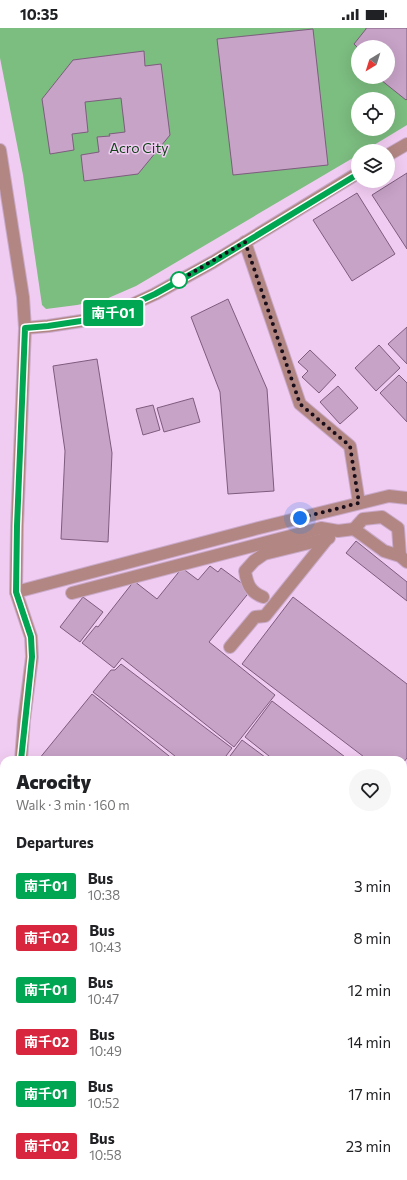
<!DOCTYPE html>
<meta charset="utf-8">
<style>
:root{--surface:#fff;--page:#f6f6f6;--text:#202124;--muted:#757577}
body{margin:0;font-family:Commissioner,"Noto Sans JP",sans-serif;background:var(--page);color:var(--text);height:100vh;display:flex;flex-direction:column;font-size:15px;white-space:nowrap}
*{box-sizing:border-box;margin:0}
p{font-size:13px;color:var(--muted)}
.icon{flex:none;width:22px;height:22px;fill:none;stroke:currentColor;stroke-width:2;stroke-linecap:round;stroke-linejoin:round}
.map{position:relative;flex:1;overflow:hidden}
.drawer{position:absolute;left:0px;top:728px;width:407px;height:424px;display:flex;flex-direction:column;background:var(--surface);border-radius:12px 12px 0 0;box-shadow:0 4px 16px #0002}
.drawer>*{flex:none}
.badge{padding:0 8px;border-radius:3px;font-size:14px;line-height:26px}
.needle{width:26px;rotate:218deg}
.tools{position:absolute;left:351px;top:12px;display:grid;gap:8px}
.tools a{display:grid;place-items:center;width:44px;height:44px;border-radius:50%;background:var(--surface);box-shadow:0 4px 16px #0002;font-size:20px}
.you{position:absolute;width:20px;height:20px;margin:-10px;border:3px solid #fff;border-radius:50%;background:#1a73e8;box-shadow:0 0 0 6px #1a73e833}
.map>.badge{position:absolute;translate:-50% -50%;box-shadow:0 0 0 2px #fff}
h2{padding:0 16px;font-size:15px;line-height:36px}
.round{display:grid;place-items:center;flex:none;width:42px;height:42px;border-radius:21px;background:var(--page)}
.overview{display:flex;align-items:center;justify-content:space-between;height:68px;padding:0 16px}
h1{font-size:19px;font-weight:800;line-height:30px}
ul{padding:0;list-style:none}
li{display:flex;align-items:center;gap:12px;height:52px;padding:0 16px}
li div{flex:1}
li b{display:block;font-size:15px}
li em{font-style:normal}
li .badge{min-width:44px;font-weight:700;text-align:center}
.status{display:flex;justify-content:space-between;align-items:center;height:28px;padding:0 20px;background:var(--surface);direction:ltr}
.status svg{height:11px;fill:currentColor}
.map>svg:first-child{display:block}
</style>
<div class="status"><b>10:35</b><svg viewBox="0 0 49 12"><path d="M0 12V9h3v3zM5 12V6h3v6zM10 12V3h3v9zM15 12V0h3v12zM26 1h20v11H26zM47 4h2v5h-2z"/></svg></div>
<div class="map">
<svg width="407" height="1152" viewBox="0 0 407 1152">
<rect width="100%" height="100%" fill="#f1ccf2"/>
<g fill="#7cbd80" fill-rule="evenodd">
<path d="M0 0H407V97L364 123H358V127L136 258 106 271 77 277 46 281 42 277 23 147 0 30ZM358 19H388V49H358ZM358 71H388V101H358Z"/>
<polygon points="407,962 407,1152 259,1152 262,1148 403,1148 403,967"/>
</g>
<g fill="#c7a3c7" stroke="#7d5c7e">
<polygon points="366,0 407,0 407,71 406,72 381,52 383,49 388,49 388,19 358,20 354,16 366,1"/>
<polygon points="313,1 328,137 233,147 217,11"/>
<polygon points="144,23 145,38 161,36 170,107 138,146 84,153 81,127 99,124 97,109 110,108 109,106 125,104 121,70 85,74 88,104 72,106 74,122 50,126 42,71 73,32"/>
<polygon points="407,145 407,221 372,167"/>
<polygon points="357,165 395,226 352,253 313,192"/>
<polygon points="228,271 267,361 274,463 228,466 220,364 191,289"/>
<polygon points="407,299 407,336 388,316"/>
<polygon points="379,317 400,340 376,363 355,340"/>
<polygon points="310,322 336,347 319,365 302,349 308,343 298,334"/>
<polygon points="97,331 112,425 108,514 61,511 65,423 53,338"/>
<polygon points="399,347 407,355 407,394 380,365"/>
<polygon points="338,358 358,380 340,396 320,374"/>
<polygon points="193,370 200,394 164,404 157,380"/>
<polygon points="153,377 160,402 143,407 136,381"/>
<polygon points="356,513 407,554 407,573 346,525"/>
<polygon points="210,538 218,544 221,540 251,562 209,614 275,667 234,719 122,630 114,640 82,615 96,598 98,599 134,553 157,571 182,540 198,552"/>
<polygon points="83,569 103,584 80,614 60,599"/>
<polygon points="293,569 407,656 407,730 403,735 403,732 368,732 242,636"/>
<polygon points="121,636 232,720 223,732 180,732 93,664 111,642 115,642"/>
<polygon points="92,666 174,732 40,732 39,731"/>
<polygon points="272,673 349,732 274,732 245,709"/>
<polygon points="242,712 269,732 227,732"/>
<polygon points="407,796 407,935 403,941 403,801"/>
<polygon points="68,1148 144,1148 141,1152 64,1152"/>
<polygon points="152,1148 230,1148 226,1152 157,1152"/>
</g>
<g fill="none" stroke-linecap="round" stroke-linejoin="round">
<defs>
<g id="minor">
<polyline points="0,122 23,269 25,300 17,498 16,564 31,609 32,629 24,692 21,732"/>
<polyline points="388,127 407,116"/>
<polyline points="245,214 300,376 350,418 359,475"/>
<polyline points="25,300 48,298 81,293 116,284 155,266 213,234 358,145"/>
<polyline points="400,528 398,500 382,489 363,491 354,501 384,523 400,528 407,534"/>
<polyline points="16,564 255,501 389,468 407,470"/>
<polyline points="72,565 321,500 338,503 354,501"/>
<path d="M263 569C250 564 247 556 245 543L254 533 264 526 309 515 329 510"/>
<polyline points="230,619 255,589 265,588 327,511"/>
<polyline points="403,756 407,751"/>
<polyline points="0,1147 4,1107"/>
<polyline points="28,1152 28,1148"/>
</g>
</defs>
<use href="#minor" stroke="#caaacb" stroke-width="14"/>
<use href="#minor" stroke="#b28783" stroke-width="12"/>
</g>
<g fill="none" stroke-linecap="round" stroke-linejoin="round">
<defs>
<polyline id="line" points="21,732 32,629 31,609 16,564 17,498 25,300 48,298 81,293 116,284 155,266 213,234 358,146"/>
</defs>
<use href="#line" stroke="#fff" stroke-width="9"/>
<use href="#line" stroke="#00a651" stroke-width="6"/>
<polyline stroke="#1a0d1a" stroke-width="4" stroke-dasharray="0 7.2" points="179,252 178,253 245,214 300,376 350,418 359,475 300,490"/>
</g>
<circle fill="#fff" stroke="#00a651" stroke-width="2" cx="179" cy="252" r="8"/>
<g text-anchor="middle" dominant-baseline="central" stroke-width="3" stroke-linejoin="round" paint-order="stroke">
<g font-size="14" fill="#114318" stroke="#f1ccf2">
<text x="139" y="119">Acro City</text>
</g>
</g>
</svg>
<div class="tools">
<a><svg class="needle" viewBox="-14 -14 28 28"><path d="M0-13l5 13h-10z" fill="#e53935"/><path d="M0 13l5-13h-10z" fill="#757577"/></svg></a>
<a><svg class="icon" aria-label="locate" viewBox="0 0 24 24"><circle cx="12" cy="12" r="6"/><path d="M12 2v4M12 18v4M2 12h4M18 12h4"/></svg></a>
<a><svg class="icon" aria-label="layers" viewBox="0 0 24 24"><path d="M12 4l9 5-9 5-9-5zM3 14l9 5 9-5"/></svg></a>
</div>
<div class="you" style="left:300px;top:490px"></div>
<b class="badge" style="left:113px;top:285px;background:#00a651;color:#fff">南千01</b>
<section class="drawer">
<div class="overview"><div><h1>Acrocity</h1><p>Walk · 3 min · 160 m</p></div><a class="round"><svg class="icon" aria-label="heart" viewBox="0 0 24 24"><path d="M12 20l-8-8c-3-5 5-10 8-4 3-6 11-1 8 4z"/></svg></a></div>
<h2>Departures</h2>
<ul>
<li><span class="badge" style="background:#00a651;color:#fff">南千01</span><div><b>Bus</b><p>10:38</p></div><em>3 min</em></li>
<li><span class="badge" style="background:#d7263d;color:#fff">南千02</span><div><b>Bus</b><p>10:43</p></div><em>8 min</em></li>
<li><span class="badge" style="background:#00a651;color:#fff">南千01</span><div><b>Bus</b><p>10:47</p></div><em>12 min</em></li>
<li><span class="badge" style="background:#d7263d;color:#fff">南千02</span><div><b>Bus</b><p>10:49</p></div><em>14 min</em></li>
<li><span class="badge" style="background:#00a651;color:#fff">南千01</span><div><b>Bus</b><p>10:52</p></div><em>17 min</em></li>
<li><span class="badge" style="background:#d7263d;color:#fff">南千02</span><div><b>Bus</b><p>10:58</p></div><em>23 min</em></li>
</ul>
</section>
</div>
